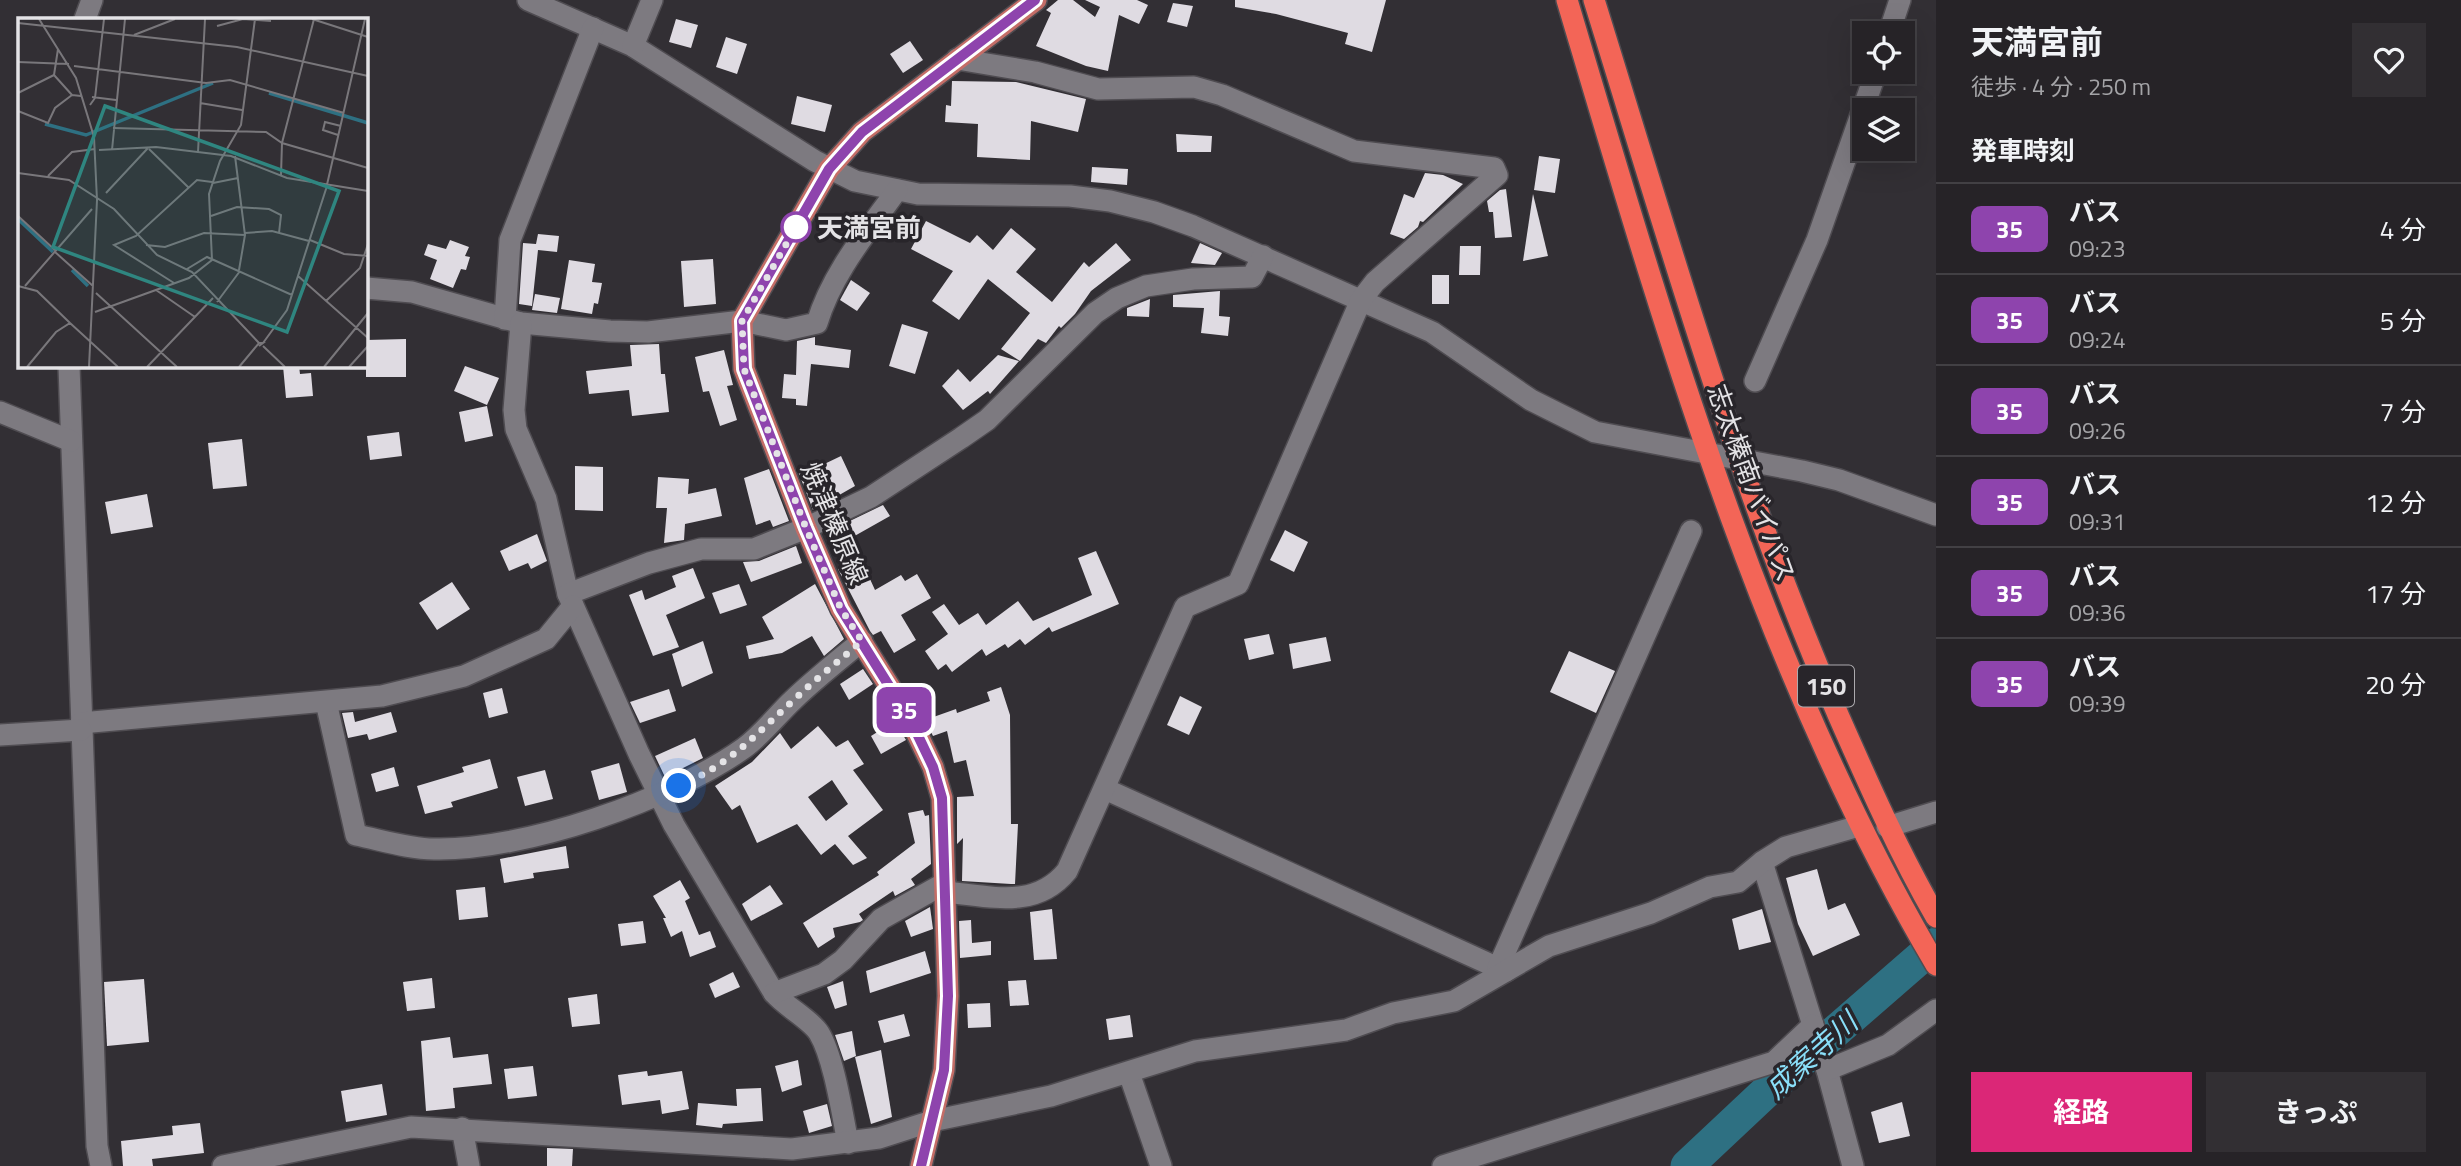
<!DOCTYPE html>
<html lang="ja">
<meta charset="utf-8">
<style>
:root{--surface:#262327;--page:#322f33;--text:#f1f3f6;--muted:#a4a4a7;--line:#424044;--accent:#db2777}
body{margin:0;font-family:"Titillium Web","Noto Sans JP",sans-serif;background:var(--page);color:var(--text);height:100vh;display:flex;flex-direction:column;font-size:26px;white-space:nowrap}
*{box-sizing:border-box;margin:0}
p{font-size:23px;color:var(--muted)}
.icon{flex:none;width:38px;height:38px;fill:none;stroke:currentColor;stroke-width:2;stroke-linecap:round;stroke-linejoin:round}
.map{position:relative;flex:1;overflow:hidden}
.sheet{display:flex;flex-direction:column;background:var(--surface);width:525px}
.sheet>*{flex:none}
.badge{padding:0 14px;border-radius:10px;font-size:24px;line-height:46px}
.tools{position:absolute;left:1852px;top:21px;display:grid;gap:14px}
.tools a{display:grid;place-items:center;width:63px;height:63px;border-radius:0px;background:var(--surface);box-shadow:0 7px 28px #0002,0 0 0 2px var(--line);font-size:35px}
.you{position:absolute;width:35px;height:35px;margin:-18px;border:5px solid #fff;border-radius:50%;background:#1a73e8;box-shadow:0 0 0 10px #1a73e833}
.map>.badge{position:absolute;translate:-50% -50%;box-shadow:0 0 0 4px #fff}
h2{padding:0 35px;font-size:26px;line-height:63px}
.round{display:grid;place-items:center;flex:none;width:74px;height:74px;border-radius:0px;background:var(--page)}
.summary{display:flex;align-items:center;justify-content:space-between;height:119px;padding:0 35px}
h1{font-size:33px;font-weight:700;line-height:52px}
.cta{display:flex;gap:14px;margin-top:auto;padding:14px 35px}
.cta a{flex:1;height:80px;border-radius:0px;background:var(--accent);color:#fff;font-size:28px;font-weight:700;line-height:80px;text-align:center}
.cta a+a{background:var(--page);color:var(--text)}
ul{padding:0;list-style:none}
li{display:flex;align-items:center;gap:21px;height:91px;padding:0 35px;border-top:2px solid var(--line)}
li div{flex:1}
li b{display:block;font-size:26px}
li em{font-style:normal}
li .badge{min-width:77px;font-weight:700;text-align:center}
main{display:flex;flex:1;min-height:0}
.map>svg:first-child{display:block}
</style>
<main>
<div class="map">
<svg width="1936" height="1166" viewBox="0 0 1936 1166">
<rect width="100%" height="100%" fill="#322f34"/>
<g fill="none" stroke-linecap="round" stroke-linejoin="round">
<polyline stroke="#2e7082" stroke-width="33" points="1687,1166 1769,1089 1936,944"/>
</g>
<g fill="#dfdbe2" fill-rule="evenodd">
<polygon points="1058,0 1073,0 1095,17 1100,7 1085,0 1137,0 1148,5 1139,24 1119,15 1108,71 1086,66 1036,46 1051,13 1046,10"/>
<polygon points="1235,0 1386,0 1372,52 1345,44 1348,33 1276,14 1235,7"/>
<polygon points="1173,3 1193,6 1187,27 1167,22"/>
<polygon points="676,19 698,25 691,48 669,42"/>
<polygon points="726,37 747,44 737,74 716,67"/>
<polygon points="910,41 923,60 903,73 890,54"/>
<polygon points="952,81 1016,82 1086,99 1078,132 1031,121 1030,160 977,157 978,124 945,122 946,105 951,106"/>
<polygon points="797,96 832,105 825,132 791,124"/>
<polygon points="1176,134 1212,136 1211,152 1177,152"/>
<polygon points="1539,156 1560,159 1555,193 1534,190"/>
<polygon points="1092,167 1128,169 1127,185 1091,182"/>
<polygon points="1425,173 1443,175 1463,184 1423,222 1420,221 1418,227 1404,239 1390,234 1404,194 1414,198"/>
<polygon points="1506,189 1512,237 1495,238 1493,212 1489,212 1487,201 1500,190"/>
<polygon points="1533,194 1548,256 1523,261"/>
<polygon points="926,221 970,243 977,235 993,250 1011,228 1036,249 1016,272 1052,302 1084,262 1089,267 1116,243 1131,260 1091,291 1075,314 1061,328 1059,326 1046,343 1038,339 1020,361 1001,349 1030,313 988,279 959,320 932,301 953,271 911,249"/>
<polygon points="538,234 559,236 557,252 538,250 532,306 519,304 523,243 536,244"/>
<polygon points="450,240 469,247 465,256 470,257 466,270 461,269 453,288 430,279 437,260 424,255 428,244 446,249"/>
<polygon points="1200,243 1222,253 1215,265 1191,263"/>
<polygon points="1460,246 1481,246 1480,275 1459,275"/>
<polygon points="713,259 716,304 684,307 681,261"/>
<polygon points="569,260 595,264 592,282 602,283 598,304 594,303 592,314 561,309"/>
<rect x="1432" y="275" width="17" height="29"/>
<polygon points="851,280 870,293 857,311 840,300"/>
<polygon points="1220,291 1219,316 1230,317 1228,336 1201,333 1204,308 1173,307 1173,295"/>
<polygon points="535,294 560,298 557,313 532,310"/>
<polygon points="1150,299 1149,317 1127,316 1127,308"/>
<polygon points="902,324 928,332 915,374 889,366"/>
<polygon points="815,337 815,345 851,350 849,368 811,364 807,406 796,405 796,399 782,398 784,374 796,375 797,341"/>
<polygon points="406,339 406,377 366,377 366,340"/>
<polygon points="659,344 661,374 665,374 669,412 632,416 629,390 589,394 586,371 632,366 630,345"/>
<polygon points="724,350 733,385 727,386 737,420 720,426 709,391 703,392 695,357"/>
<polygon points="998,355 1019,361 990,394 988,391 963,410 942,386 958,369 970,382"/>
<polygon points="283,366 299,366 300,374 311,373 313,396 286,398"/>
<polygon points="465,366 499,378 487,405 454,391"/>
<polygon points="487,406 493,436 465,442 459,412"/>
<polygon points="399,432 402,456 370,460 367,436"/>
<polygon points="242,439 247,486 213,489 208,443"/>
<polygon points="841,456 855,486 813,510 798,471 813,463 816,468"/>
<polygon points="575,466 603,467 603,511 575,510"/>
<polygon points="769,469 789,521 773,527 770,520 756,525 744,478"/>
<polygon points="658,477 689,479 688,494 716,488 722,516 685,524 684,540 664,543 667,508 656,508"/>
<polygon points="147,494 153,527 111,534 105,502"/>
<polygon points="883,505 890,516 851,538 854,543 834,551 825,533"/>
<polygon points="1285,530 1308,542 1294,572 1270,560"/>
<polygon points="537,534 547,561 531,569 528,563 509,571 500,551"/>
<polygon points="796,546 802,563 751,582 743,562 759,561"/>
<polygon points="1096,551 1119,604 1052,632 1049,627 1025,645 1020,639 1008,648 1005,644 986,656 982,649 952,672 946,664 938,670 925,651 948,634 932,612 944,604 959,625 978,613 986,625 1018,601 1033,621 1092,595 1078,558"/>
<polygon points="859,555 875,590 901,575 905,581 917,574 931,598 901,615 916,640 894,653 881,631 873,635 870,631 838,569"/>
<polygon points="693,568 705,598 666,615 679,647 653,656 629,595 642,590 645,600 676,587 672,576"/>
<polygon points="452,582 470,609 437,630 419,603"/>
<polygon points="739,584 747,605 720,614 712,593"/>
<polygon points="815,584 844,639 824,656 812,636 782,653 749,659 746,646 774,639 762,617"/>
<polygon points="1269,634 1274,654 1249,660 1244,639"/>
<polygon points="1326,637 1331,661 1293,669 1289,644"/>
<polygon points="703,641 713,673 682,687 672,654"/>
<polygon points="1569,651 1615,671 1596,713 1550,692"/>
<polygon points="863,669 873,684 849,700 840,684"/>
<polygon points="1001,687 1010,715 1011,824 1018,824 1015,884 1011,884 962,881 963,838 957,844 957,797 974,796 966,760 954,763 947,731 933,736 925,720 956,709 957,713 990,701 987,692"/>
<polygon points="502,688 508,713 489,718 483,693"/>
<polygon points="669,689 676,711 640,723 630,702"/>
<polygon points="1180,696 1202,707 1189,735 1167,725"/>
<polygon points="353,712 355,722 391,712 397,732 369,740 367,734 348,738 342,713"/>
<polygon points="895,721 906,740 881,754 871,736"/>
<path d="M818 726 836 747 848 740 864 764 853 770 883 810 848 836 867 858 853 865 835 844 821 855 797 824 757 843 740 805 732 810 715 786 752 762 780 733 791 749ZM832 780 848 804 826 821 808 797Z"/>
<polygon points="695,738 703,758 665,777 655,756"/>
<polygon points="490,759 498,788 451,802 453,807 425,814 417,786 464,772 462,767"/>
<polygon points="619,763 627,792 599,800 591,771"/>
<polygon points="394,767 399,786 376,792 371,774"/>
<polygon points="545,770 553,799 525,806 517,777"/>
<polygon points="923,810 925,816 929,815 931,864 911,879 915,885 895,896 893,891 859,914 863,920 860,922 833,928 835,937 818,948 803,923 879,875 877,872 915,843 908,813"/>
<polygon points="566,846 569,868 533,873 534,878 504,883 500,859"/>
<polygon points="1817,869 1828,910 1845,903 1860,935 1813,956 1798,924 1786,878"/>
<polygon points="680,880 690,898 685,901 699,935 710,931 716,947 690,957 682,931 671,937 663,918 666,918 653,896"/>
<polygon points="770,885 783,904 751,921 742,904"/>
<polygon points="485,887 488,917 459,920 456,890"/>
<polygon points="930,907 933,929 911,937 905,921"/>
<polygon points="1052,909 1057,959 1034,960 1030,912"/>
<polygon points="1762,909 1771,942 1739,950 1732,919"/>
<polygon points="971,920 972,943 991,941 991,955 960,958 959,921"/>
<polygon points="643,921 646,943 621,946 618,924"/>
<polygon points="925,951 931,973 870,993 866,971"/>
<polygon points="733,972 740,987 715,998 709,984"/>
<polygon points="432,978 435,1008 407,1011 403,982"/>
<polygon points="144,979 149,1042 107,1046 104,982"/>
<polygon points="1026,980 1029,1005 1010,1006 1008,981"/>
<polygon points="843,981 847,1005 835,1009 827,987"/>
<polygon points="597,994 600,1024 572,1027 568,998"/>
<polygon points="990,1003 991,1027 968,1028 967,1004"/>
<polygon points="904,1014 910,1036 884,1043 878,1021"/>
<polygon points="1130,1015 1133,1037 1109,1040 1106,1019"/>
<polygon points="852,1031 856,1056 844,1061 835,1035"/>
<polygon points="450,1037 453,1058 488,1054 492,1084 453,1088 455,1108 426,1111 421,1041"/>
<polygon points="881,1050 892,1117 871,1124 855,1057"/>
<polygon points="798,1060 802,1085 782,1092 775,1066"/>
<polygon points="533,1066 537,1096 508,1099 504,1069"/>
<polygon points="647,1071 648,1076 682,1071 689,1109 662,1114 660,1100 622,1105 618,1075"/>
<polygon points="382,1084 387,1115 346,1122 341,1091"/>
<polygon points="761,1088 763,1121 723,1124 722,1128 696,1125 698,1103 737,1106 736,1089"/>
<polygon points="1902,1102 1910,1136 1879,1143 1871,1112"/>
<polygon points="827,1104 832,1126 809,1133 803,1111"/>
<polygon points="200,1123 204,1153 152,1159 153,1166 123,1166 121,1141 173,1135 172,1126"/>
<polygon points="547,1148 573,1149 572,1166 547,1166"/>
</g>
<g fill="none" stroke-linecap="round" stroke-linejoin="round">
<defs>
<g id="minor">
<polyline points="528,0 633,46 815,161 855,181 918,194 1070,196 1110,201 1154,212 1193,226 1432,332 1531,400 1595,432 1802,471 1839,480 1936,515"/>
<polyline points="85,19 92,0"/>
<polyline points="1889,33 1900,0"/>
<polyline points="633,46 652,0"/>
<path d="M366 288 412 292 521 323 610 331 648 332 742 321 786 330 817 323C832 273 867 232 897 190"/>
<polyline points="505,319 510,240 593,28"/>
<path d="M521 323 514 410 516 429 546 499 568 594 639 754 674 825 774 993C786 1007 811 1020 819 1033 834 1058 842 1113 848 1143"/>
<polyline points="69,366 97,1146 101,1166"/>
<polyline points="1755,381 1817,240 1876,72"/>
<polyline points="0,412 71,441"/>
<polyline points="568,594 649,563 701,549 754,549 806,528 871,497 961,438 987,420 1095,313 1117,298 1146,286 1193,279 1252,277 1263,256"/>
<path d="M326 702 356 835C381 840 409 849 434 849 524 851 671 800 744 748 762 735 777 715 793 700 815 679 839 660 862 641"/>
<polyline points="81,723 382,696 464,676 546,639 573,606"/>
<polyline points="0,735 81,730"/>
<polyline points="1105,789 1498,968"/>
<polyline points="1887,827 1936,812"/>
<polyline points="1762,862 1827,1070 1853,1166"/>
<path d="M945 892C991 896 1035 910 1067 871L1185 607 1238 584 1361 300 1375 282 1497 175 1494 168 1354 151 1222 95 1194 87 1098 89 1035 72 957 59"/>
<polyline points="1506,971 1498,968 1691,531"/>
<polyline points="774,993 824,974 843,960 881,919 945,883"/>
<polyline points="1827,1070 1888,1045 1936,1010"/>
<polyline points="1129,1073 1161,1166"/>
<polyline points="462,1128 469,1166"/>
<polyline points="223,1166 411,1127 792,1149 879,1138 932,1121 1051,1096 1195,1051 1346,1030 1393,1013 1454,1001 1549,946 1651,913 1710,887 1738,882 1762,862 1786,847 1859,826"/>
<polyline points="1443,1166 1774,1062 1813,1025"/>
</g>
<polyline id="major" points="921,1166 944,1070 948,996 942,798 933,767 911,721 841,609 806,528 744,369 742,321 829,169 862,132 1036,0"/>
<g id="highway">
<path d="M1567 0C1664 326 1762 670 1936 965"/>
<path d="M1594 0C1669 241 1738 485 1839 717 1869 785 1899 853 1936 917"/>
</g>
</defs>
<use href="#minor" stroke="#4f4c51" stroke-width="24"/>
<use href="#major" stroke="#4f4c51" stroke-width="24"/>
<use href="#highway" stroke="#4f4c51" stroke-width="24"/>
<use href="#minor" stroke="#7d7a80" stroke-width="21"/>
<use href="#major" stroke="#c46d67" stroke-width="21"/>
<use href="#highway" stroke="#f36557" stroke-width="21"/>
</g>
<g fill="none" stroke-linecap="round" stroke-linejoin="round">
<defs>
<polyline id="line" points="921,1166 944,1070 948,996 942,798 933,767 911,721 841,609 806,528 744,369 742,321 829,169 862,132 1035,0"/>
</defs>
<use href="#line" stroke="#fff" stroke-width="16"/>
<use href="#line" stroke="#8e44ad" stroke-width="10"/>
<path stroke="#e4e3e6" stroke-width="7" stroke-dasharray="0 12.6" d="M679 786C731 764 756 734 796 698 817 678 840 660 862 641L841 609 806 528 744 369 742 321 796 227"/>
</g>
<circle fill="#fff" stroke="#8e44ad" stroke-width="3.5" cx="796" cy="227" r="14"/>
<g text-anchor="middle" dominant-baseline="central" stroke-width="7" stroke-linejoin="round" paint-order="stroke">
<rect fill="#28252a" stroke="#acaaae" stroke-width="2" x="1798" y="665.5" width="56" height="41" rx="5"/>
<g font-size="24" font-weight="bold" fill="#e4e3e6">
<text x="1826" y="686">150</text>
</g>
<g font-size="26" font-weight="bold" fill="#e4e3e6" stroke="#28252a" text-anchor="start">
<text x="817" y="227">天満宮前</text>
</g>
<g font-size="26" fill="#e4e3e6" stroke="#28252a">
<text transform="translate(1752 483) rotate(70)">志太榛南バイパス</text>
<text transform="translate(835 523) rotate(67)">焼津榛原線</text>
</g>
<g font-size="28" font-style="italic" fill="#89def8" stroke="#28252a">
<text transform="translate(1811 1055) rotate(-42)">成案寺川</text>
</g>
</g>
<g transform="translate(18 18)">
<rect width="350" height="350" fill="#322f34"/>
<path fill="none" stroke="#2e7082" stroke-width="3.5" d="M251 75 350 105M27 106 68 117 195 65M0 201 35 234M54 252 70 268"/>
<path fill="none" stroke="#79777b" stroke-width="2" d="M21 1 58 60 76 119 79 182 71 349M294 1 350 19M0 5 219 29 350 58M199 8 225 1 253 3M116 17 157 1M0 44 51 46M56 48 188 65 212 62 326 95M36 57 40 31M36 57 54 77M0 75 36 57M74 79 98 82M182 85 224 92M72 87 77 80 86 1M0 93 30 105 37 90 54 77 63 78M95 110 248 114 264 125 350 150M320 117 305 112 307 104 323 108M131 131 171 170M81 132 138 129 213 138 269 160 350 173M94 132 107 1M180 134 187 1M217 138 227 217 221 252M0 155 51 162 96 191 139 237 174 254 241 325M263 157 264 125 296 1M30 158 54 134 77 131M195 165 220 160M88 175 130 130M0 198 38 233M193 198 219 189 251 191 263 197 261 215M227 215 254 213 291 223M292 222 326 236 350 238M128 227 147 229 186 215 227 217M37 234 75 268M169 251 189 239 274 277M280 258 350 320M156 265 96 227 118 218 179 162 194 164M0 268 19 273 52 305M7 268 74 191M138 272 177 299M78 275 159 349M308 283 342 250 350 226M199 284 222 253M77 294 171 260 194 242 191 176 202 143 223 107 237 1M245 325 269 292 308 171 347 1M245 328 267 349M9 349 38 314 52 305 100 349M129 349 195 280M221 349 241 325H245L241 328M306 349 350 295M331 349 350 328"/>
<path fill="#2f8680" fill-opacity="0.15" stroke="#2f8680" stroke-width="3.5" d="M87 88 321 173 269 314 35 229Z"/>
<rect width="350" height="350" fill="none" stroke="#e4e3e6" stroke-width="3.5"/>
</g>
</svg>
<div class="tools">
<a><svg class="icon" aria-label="locate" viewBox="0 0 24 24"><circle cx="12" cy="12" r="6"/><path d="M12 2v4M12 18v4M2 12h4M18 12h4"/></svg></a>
<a><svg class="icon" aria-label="layers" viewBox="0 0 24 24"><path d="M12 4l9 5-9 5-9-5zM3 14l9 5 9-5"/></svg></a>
</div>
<div class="you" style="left:679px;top:786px"></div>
<b class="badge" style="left:904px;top:710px;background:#8e44ad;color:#fff">35</b>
</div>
<section class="sheet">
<div class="summary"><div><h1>天満宮前</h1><p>徒歩 · 4 分 · 250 m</p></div><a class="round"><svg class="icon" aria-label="heart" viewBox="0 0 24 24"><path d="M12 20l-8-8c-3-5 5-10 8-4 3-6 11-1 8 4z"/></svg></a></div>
<h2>発車時刻</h2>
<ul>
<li><span class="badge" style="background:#8e44ad;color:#fff">35</span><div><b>バス</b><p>09:23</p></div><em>4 分</em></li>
<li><span class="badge" style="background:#8e44ad;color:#fff">35</span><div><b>バス</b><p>09:24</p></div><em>5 分</em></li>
<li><span class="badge" style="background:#8e44ad;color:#fff">35</span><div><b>バス</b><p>09:26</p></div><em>7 分</em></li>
<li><span class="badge" style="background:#8e44ad;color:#fff">35</span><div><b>バス</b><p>09:31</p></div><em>12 分</em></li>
<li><span class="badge" style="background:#8e44ad;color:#fff">35</span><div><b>バス</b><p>09:36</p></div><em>17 分</em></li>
<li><span class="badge" style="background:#8e44ad;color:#fff">35</span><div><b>バス</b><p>09:39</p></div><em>20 分</em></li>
</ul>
<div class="cta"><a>経路</a><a>きっぷ</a></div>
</section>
</main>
